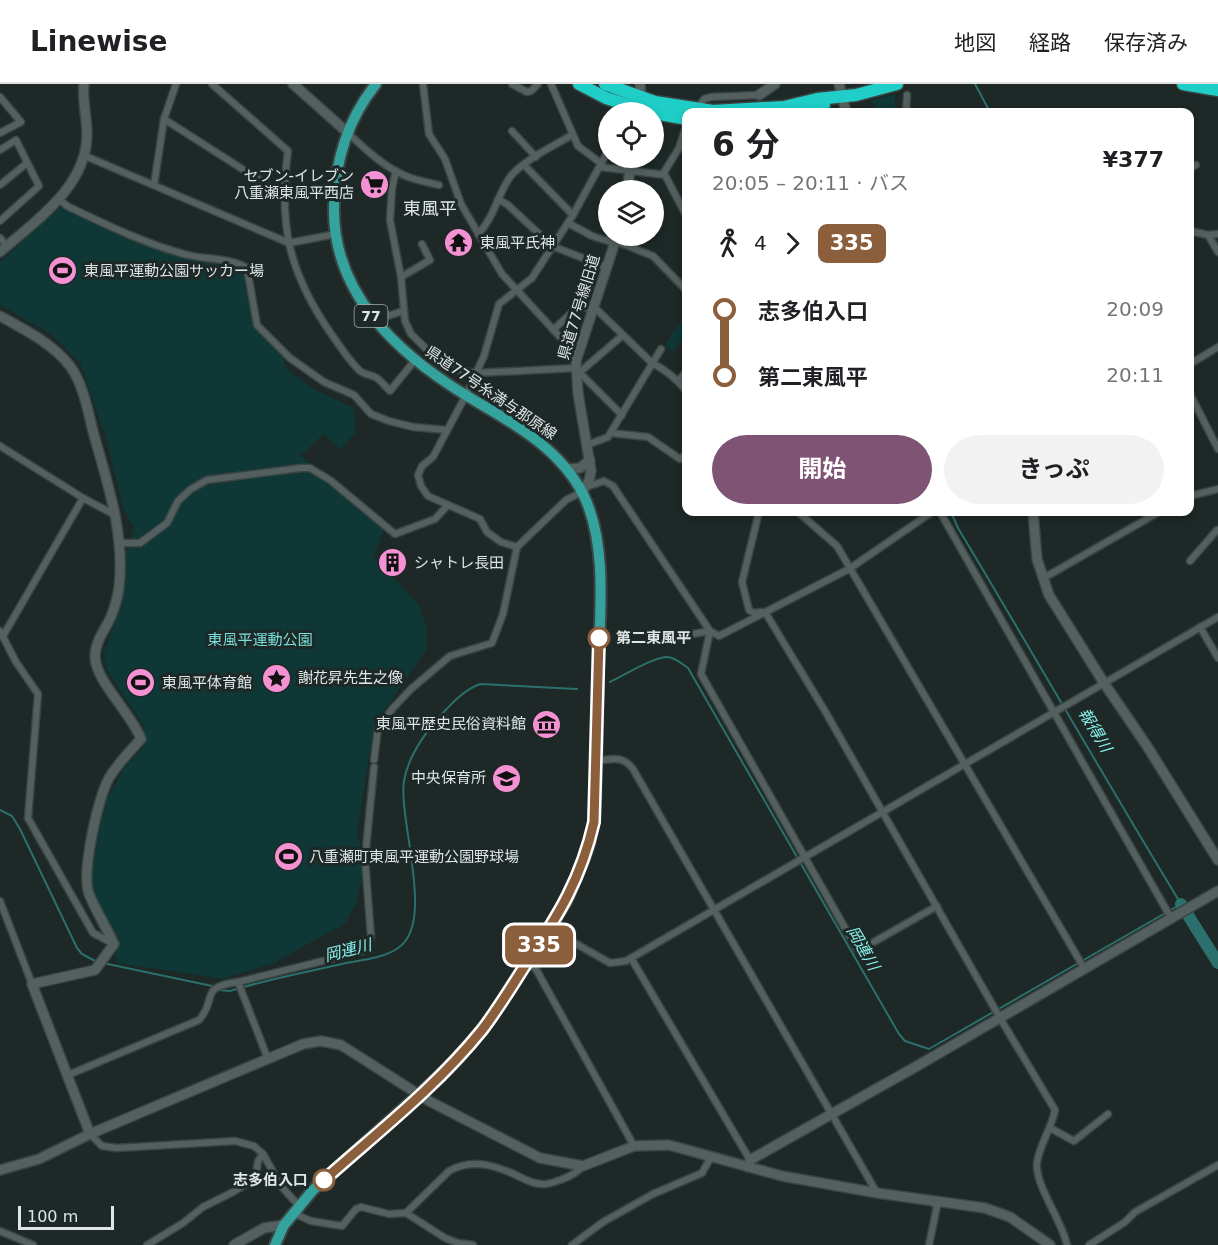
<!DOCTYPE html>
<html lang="ja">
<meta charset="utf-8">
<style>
:root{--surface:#fff;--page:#f2f2f2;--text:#202124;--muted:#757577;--line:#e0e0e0;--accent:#7f5373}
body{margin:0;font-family:"DejaVu Sans","Noto Sans JP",sans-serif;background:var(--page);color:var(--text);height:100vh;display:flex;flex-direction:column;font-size:22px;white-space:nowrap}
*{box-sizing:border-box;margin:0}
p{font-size:20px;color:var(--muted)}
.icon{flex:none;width:33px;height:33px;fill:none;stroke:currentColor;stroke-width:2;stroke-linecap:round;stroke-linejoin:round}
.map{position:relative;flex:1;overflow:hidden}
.sheet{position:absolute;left:682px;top:24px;width:512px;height:408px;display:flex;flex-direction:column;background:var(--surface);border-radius:12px;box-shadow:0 3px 9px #0003}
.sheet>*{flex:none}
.badge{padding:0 12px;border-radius:9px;font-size:21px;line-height:39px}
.controls{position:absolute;left:598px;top:18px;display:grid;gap:12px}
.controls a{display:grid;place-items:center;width:66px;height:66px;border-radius:50%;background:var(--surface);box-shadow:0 3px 9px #0003;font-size:30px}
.scale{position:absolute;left:18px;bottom:15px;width:96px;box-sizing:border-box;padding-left:6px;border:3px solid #dee5e5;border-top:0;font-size:16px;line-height:21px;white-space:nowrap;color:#dee5e5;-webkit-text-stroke:4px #1d2827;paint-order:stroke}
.map>.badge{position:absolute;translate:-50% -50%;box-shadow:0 0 0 3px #fff}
.legs{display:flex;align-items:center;gap:9px;height:66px;padding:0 30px;font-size:20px}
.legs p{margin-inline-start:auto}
.summary{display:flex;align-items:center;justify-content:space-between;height:102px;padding:0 30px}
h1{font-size:33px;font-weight:700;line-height:45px}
.primary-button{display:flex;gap:12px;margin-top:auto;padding:12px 30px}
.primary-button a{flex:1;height:69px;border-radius:36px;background:var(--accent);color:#fff;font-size:24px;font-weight:700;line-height:69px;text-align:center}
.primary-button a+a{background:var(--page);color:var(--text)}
ul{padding:0 30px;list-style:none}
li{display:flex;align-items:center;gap:21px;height:66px;font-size:22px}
li i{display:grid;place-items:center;width:9px;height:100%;margin:0 8px;background:currentColor}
li i::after{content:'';width:15px;height:15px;margin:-8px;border:4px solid;border-radius:50%;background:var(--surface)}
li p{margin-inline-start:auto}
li:first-child i{background:linear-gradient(#0000 50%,currentColor 0)}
li:last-child i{background:linear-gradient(currentColor 50%,#0000 0)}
header{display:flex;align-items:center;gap:36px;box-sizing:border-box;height:84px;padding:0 30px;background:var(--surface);border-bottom:2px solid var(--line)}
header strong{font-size:28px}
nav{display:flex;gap:33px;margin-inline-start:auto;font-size:21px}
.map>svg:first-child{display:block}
</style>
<header>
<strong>Linewise</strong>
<nav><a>地図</a><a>経路</a><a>保存済み</a></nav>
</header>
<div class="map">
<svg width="1218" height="1161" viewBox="0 0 1218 1161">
<rect width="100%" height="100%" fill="#1d2827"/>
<g fill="#0e3735">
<polygon points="895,10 895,28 876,25 874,19 868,17"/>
<polygon points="68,122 142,159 233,181 247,193 248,216 257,244 284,267 285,284 316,306 354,324 355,349 341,365 323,350 305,368 299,370 384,445 374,472 419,521 427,544 427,565 374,641 357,750 363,770 362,794 357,817 346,839 274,879 222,895 118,879 90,797 104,721 124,684 145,661 143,641 107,586 103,571 118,531 126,497 126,468 134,443 123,425 106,354 80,279 51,250 0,221 0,178 57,125"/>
<polygon points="684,233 687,235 687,247 673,268 665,261"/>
</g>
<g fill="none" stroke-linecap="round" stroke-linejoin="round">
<g stroke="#2b706c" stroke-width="2">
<polyline points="975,0 990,28"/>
<path d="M610 598C625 591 651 574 667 573 675 573 682 580 688 584L899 950 905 957 929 965 1181 820C1105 695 1033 569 958 444L951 428"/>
<polyline points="0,726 12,732 20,745 77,864 82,870 97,878"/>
<path d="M103 879 212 902 219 906 230 907C268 895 307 888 346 879 363 876 384 874 398 864 436 840 398 736 404 697 408 672 425 649 441 631 453 618 464 606 480 600L577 605"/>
</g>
<polyline stroke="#2b706c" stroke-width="12" points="1181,820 1218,879"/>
<defs>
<g id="street">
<path d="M212 0 288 67C278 140 289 190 332 251 340 262 349 277 360 287 365 291 372 291 377 294 382 298 386 303 390 307L415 276"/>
<polyline points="423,0 429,50 445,75 461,120 502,190 561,254 571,273 576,277"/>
<polyline points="512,0 527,8 531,7 538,0"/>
<polyline points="551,0 578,62 602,80"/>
<polyline points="0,13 21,38 0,49"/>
<polyline points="697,25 704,15 711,13 759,11"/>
<polyline points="906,28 907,11"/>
<polyline points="164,35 283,111"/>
<polyline points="512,47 536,73"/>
<path d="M348 49C366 66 387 86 411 94 420 97 430 99 439 101"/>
<polyline points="0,66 16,56 39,102 0,137"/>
<polyline points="83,71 289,159 336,150"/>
<polyline points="524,81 573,131"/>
<polyline points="600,83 665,91 687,133"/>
<polyline points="1190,84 1196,81"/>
<polyline points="396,87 392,104 390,136 401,193 405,237 411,250 446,284 476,289 575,284 622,331"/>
<polyline points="663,90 679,64 687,39"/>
<polyline points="0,101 27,79"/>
<polyline points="154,101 164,35 176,0"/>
<polyline points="498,115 508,121 552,162 606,183"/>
<path d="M60 116 67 122C105 140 143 159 184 170 204 176 229 173 247 184L257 241 290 274 324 298 354 311 371 330 389 337 413 343 447 346"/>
<polyline points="568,139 592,152 614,159"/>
<polyline points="1190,147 1208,151 1218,150"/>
<path d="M478 150C494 134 497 112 510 93 522 77 555 61 572 51"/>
<polyline points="1208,151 1218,168"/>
<polyline points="0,154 7,162"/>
<polyline points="615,157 653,172 687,207"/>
<polyline points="401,193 430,176 422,160"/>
<path d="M593 222 652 279C666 286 677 295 687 308"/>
<polyline points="375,236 403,227"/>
<polyline points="553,246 579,222 593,225"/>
<polyline points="1190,280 1218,263"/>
<polyline points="580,288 623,251"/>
<polyline points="678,297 687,287"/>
<polyline points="1190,310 1218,365"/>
<polyline points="611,349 648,353 680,375 687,370"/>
<polyline points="587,361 608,353 661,265"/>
<polyline points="0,362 83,414 115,431"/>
<polyline points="586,403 604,397 613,402 710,547 701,590 858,867 937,822"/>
<polyline points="1190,412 1218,405"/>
<polyline points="759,428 742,498 749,526 754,529 762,528"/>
<polyline points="798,428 837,462 1084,884"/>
<polyline points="940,428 1171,834"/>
<polyline points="119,459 140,459 167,439 178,417 191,405 207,396 301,384 310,384 330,396 395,450 435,435 448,421"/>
<polyline points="517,463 501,458 487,448 480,435 428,412 421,402 418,391 422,382 433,373 466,311 484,272 499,220 532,194 573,131 609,65"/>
<polyline points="1190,477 1217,446"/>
<polyline points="1042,495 1159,428"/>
<path d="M765 528 825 627 1000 934 1055 1026C1052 1044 1039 1061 1037 1079 1035 1102 1062 1136 1067 1161"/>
<polyline points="1200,543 1218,574"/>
<polyline points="0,547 16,578 38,610 28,734 93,849 114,860"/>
<polyline points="3,552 83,414"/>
<polyline points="681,552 710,547 719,552 849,485 932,428"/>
<polyline points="374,676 378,644 393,624 411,605 450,572 492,559 503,530 517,463 566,416 582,408"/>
<path d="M596 677C613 675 622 671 633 685L877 1109"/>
<polyline points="0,817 32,900"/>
<polyline points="550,845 610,879 626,877 1218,533"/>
<polyline points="631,874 750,1076"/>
<polyline points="528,877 537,887 634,1062"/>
<polyline points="238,898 268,975"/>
<path d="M68 991 199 936C218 915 198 903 238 898L363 867 368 862 371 853 365 775 374 683"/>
<polyline points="1050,1044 1074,1057 1108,1030"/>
<polyline points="90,1050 102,1062 117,1064 235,1057 254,1062 263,1070 281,1102 299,1122"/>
<polyline points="293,1129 311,1137 342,1142 356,1125 361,1123 389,1130 406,1129 445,1154 458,1159 473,1161"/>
<path d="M406 1129 449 1087C471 1074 494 1081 516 1091 524 1095 532 1100 542 1100 548 1101 554 1098 560 1096 569 1093 577 1089 583 1082"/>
<polyline points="0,1147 33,1161"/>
<polyline points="147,1161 183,1139 203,1123 233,1108 253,1096 256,1090 258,1077 263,1070"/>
<polyline points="572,1161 603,1138 653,1110 702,1089 711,1073"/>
<polyline points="929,1161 937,1122 931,1117"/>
<polyline points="1089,1161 1125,1138 1135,1128 1218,1081"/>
</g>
<g id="secondary">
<polyline points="293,0 348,49"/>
<polyline points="640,0 641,18"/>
<polyline points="839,0 846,28"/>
<polyline points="759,11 775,0"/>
<polyline points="627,106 632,74"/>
<path d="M0 168C35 137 87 103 87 50 87 33 82 17 84 0"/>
<path d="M0 232C24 245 53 260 70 282 84 301 88 329 94 351 108 401 125 451 119 503 118 512 115 522 112 530 107 544 95 556 95 572 95 597 132 630 141 655 130 667 118 679 109 694 98 715 81 788 89 810 96 827 106 843 114 860L95 886 32 900 90 1050"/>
<polyline points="567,385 580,384 590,376"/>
<polyline points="582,408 589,397 591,387 578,309 576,277 617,152"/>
<polyline points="1033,428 1037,475 1049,511 1104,599 1147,662 1218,776"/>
<polyline points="748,1083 750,1076 917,982 1218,807"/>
<polyline points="0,1086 39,1075 90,1050 303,960 321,957 341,961 429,1017 540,1074 583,1082 634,1062 669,1061 782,1092 877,1109 985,1124 1010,1133 1050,1161"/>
<polyline points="234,1161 264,1144 284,1141"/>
</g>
<path id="primary" d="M275 1161 284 1141 313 1106 447 985 484 944 566 818 588 765 594 738C597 690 597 642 598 594 599 537 609 462 583 410 559 363 511 338 467 312 398 270 332 210 334 122 335 77 348 35 376 0"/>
<g id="highway">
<polyline points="579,0 606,14 650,28"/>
<polyline points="605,0 655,18 713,27 784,23 817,15 856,11 897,0"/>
<polyline points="1183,0 1218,6"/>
<polyline points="801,28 824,21"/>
<polyline points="654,29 687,35"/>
</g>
</defs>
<use href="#street" stroke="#3a4443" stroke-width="9"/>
<use href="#secondary" stroke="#3a4443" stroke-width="12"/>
<use href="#primary" stroke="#3a4443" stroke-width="14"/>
<use href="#highway" stroke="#3a4443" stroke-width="15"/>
<use href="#street" stroke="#54605f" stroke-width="6"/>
<use href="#secondary" stroke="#54605f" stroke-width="9"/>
<use href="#primary" stroke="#34a29d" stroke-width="10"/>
<use href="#highway" stroke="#1fcec7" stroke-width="12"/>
</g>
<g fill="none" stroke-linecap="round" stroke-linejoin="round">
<defs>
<path id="line-1" d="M324 1096C378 1048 437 1002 482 946 499 924 513 900 528 877 559 830 581 795 594 738L599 554"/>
</defs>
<use href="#line-1" stroke="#fff" stroke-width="14"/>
<use href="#line-1" stroke="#8b5e3c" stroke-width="9"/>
</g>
<defs>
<symbol id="supermarket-disc" viewBox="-11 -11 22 22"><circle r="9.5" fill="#f491d3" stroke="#1d2827"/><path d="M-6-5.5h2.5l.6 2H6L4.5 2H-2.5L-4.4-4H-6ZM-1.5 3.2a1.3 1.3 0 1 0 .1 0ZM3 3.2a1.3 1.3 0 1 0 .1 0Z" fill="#111"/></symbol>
<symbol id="temple-disc" viewBox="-11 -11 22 22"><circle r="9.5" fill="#f491d3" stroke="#1d2827"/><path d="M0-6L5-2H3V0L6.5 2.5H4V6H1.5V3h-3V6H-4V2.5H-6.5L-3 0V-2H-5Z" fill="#111"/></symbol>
<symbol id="stadium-disc" viewBox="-11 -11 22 22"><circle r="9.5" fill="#f491d3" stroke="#1d2827"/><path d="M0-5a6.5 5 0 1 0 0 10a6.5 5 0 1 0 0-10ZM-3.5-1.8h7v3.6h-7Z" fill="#111"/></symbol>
<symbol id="building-disc" viewBox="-11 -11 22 22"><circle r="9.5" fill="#f491d3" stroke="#1d2827"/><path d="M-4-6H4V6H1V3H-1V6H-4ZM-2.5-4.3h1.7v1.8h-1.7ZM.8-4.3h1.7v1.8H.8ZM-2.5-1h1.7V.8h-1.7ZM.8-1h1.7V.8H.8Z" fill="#111"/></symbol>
<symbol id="sight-disc" viewBox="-11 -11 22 22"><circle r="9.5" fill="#f491d3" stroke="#1d2827"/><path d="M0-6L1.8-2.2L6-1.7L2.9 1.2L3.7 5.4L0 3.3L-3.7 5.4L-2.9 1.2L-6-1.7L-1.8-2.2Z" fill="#111"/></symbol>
<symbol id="museum-disc" viewBox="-11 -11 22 22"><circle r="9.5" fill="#f491d3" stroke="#1d2827"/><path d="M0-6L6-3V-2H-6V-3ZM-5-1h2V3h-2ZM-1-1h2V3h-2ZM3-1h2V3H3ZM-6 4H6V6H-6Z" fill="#111"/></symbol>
<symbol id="school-disc" viewBox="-11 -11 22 22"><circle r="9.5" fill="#f491d3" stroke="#1d2827"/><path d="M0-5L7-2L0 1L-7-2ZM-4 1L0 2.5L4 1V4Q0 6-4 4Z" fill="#111"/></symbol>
</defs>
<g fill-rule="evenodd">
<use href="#supermarket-disc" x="358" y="84" width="33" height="33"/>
<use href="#temple-disc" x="442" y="142" width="33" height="33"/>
<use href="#stadium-disc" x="46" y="170" width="33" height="33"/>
<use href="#building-disc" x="376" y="462" width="33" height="33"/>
<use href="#sight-disc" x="260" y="578" width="33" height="33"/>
<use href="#stadium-disc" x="124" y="582" width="33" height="33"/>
<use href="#museum-disc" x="530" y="624" width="33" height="33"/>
<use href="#school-disc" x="490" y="678" width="33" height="33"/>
<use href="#stadium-disc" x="272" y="756" width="33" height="33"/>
</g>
<g fill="#fff" stroke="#8b5e3c" stroke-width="3">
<circle cx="599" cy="554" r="10"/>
<circle cx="324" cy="1096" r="10"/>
</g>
<g text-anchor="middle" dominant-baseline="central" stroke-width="6" stroke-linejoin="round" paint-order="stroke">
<rect fill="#1d2827" stroke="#a4acac" stroke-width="1.5" x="354.5" y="221" width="33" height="22" rx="4.5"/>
<g font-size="14" font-weight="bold" fill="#dee5e5">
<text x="371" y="232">77</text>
</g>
<g font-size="15" fill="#dee5e5" stroke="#1d2827" text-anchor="start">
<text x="354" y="92" text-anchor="end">セブン-イレブン<tspan x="354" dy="17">八重瀬東風平西店</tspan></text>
<text x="480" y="159">東風平氏神</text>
<text x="84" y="187">東風平運動公園サッカー場</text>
<text x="414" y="479">シャトレ長田</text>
<text x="298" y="594">謝花昇先生之像</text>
<text x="162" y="599">東風平体育館</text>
<text x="526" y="640" text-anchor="end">東風平歴史民俗資料館</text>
<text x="486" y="694" text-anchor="end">中央保育所</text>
<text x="309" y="773">八重瀬町東風平運動公園野球場</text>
</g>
<g font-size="15" fill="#dee5e5" stroke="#1d2827">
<text transform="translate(579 223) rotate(-73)">県道77号線旧道</text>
<text transform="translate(491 309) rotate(34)">県道77号糸満与那原線</text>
</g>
<g font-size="15" font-weight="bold" fill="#dee5e5" stroke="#1d2827" text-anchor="start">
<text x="616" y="554">第二東風平</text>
<text x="308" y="1096" text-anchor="end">志多伯入口</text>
</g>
<g font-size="15" fill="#77e0da" stroke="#1d2827">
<text x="260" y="556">東風平運動公園</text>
</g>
<g font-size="16" font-style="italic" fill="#88f1eb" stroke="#1d2827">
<text transform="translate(1095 646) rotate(59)">報得川</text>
<text transform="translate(863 864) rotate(60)">岡連川</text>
<text transform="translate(348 866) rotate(-14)">岡連川</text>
</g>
<g font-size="18" fill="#dee5e5" stroke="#1d2827">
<text x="430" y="124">東風平</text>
</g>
</g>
</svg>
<div class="controls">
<a><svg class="icon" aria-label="locate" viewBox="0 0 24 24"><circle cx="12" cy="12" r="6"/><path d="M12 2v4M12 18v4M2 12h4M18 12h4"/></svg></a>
<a><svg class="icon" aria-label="layers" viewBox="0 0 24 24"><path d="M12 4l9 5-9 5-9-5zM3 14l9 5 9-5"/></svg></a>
</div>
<div class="scale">100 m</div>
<b class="badge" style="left:539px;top:861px;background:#8b5e3c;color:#fff">335</b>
<section class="sheet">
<div class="summary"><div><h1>6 分</h1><p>20:05 – 20:11 · バス</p></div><b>¥377</b></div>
<div class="legs"><svg class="icon" aria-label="walk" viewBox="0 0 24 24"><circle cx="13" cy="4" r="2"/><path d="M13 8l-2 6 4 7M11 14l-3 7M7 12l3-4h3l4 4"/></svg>4<svg class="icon" aria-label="forward" viewBox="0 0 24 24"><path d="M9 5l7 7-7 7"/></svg><b class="badge" style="background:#8b5e3c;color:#fff">335</b></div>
<ul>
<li><i style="color:#8b5e3c"></i><b>志多伯入口</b><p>20:09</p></li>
<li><i style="color:#8b5e3c"></i><b>第二東風平</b><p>20:11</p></li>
</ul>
<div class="primary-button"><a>開始</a><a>きっぷ</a></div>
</section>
</div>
